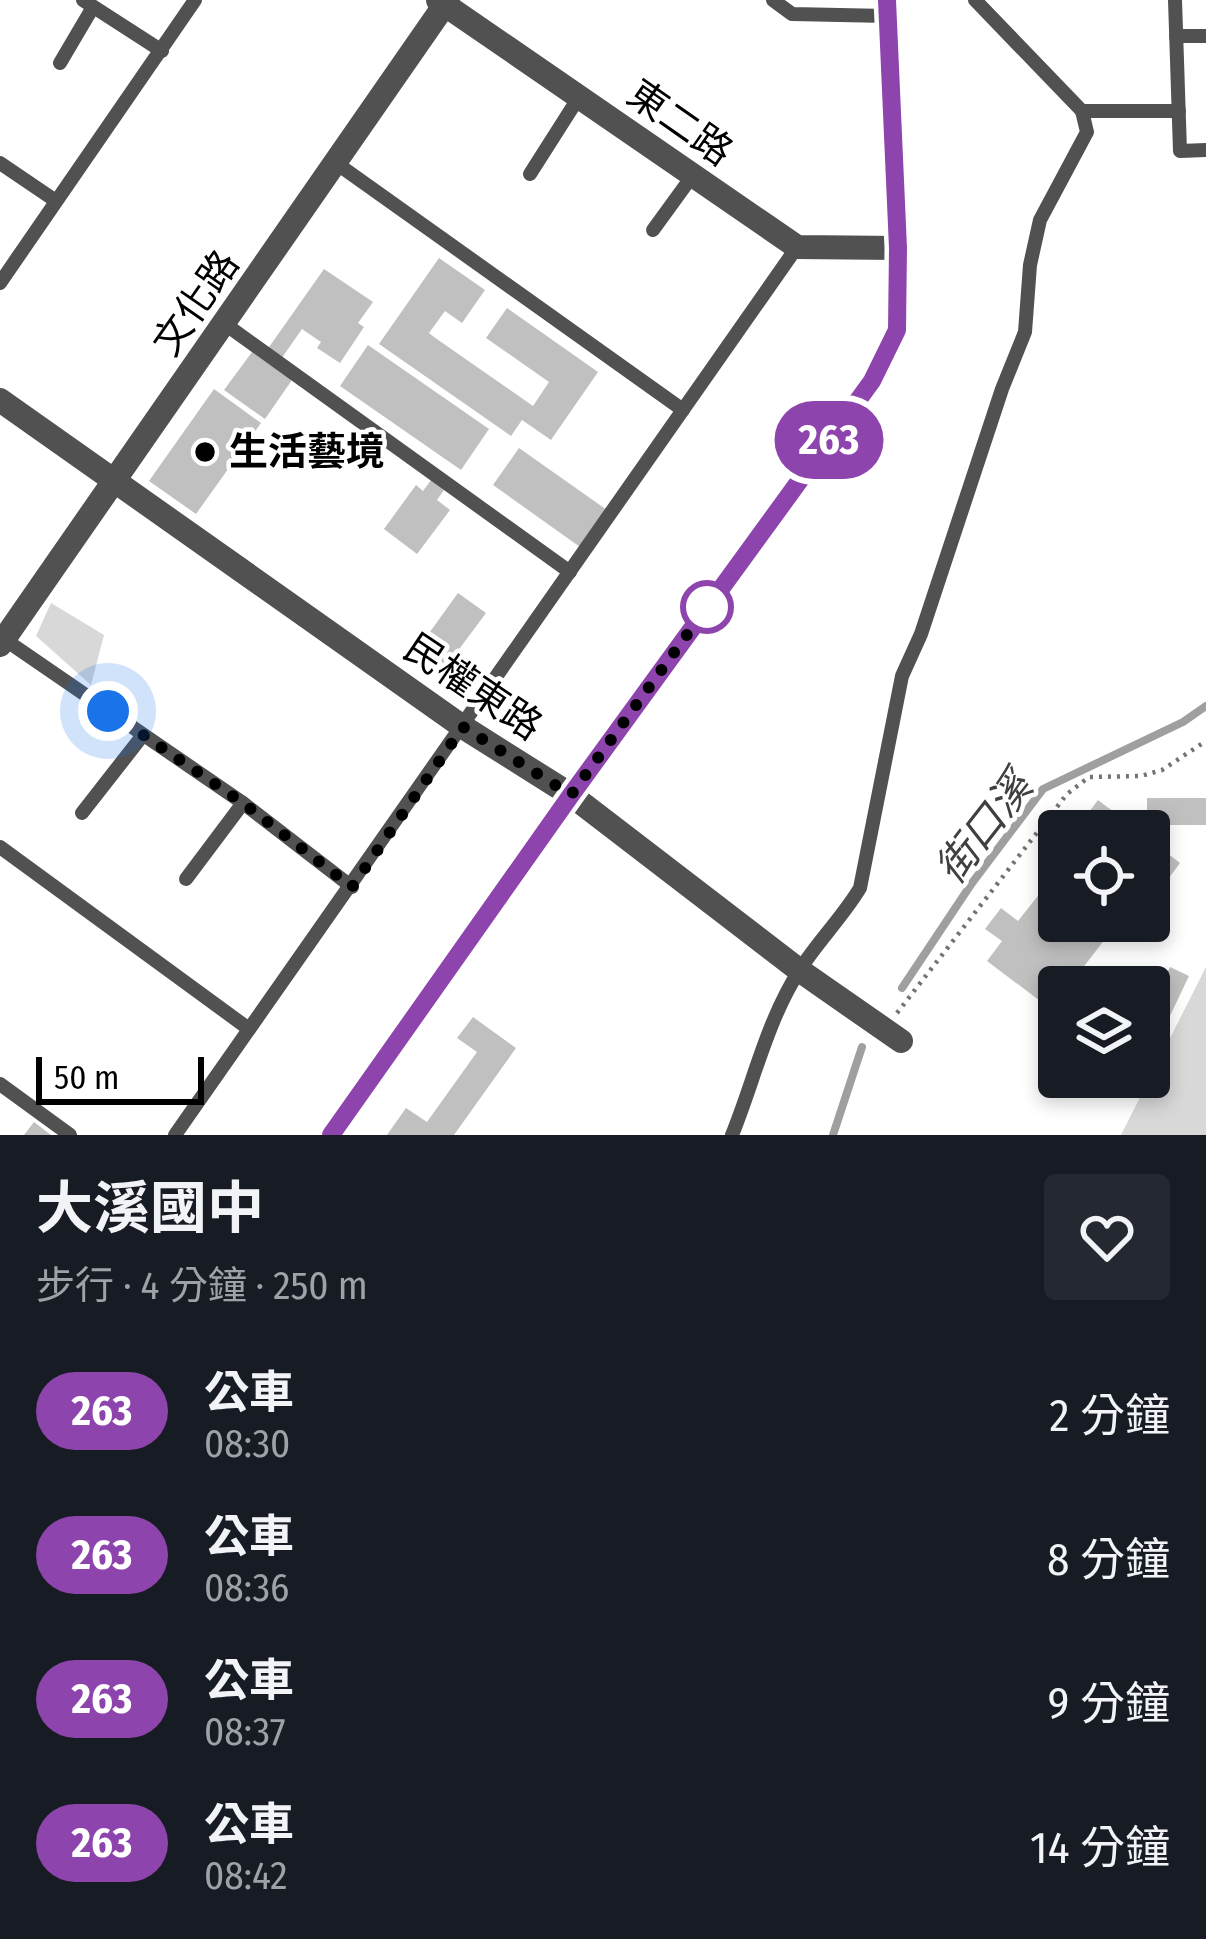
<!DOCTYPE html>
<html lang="zh-TW">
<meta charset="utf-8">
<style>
:root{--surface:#171b24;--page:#242831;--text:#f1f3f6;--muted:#9ea1a6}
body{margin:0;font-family:"Fira Sans Condensed","Noto Sans TC",sans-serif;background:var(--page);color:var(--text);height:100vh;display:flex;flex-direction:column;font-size:45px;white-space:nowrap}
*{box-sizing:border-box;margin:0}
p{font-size:39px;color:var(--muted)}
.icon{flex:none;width:66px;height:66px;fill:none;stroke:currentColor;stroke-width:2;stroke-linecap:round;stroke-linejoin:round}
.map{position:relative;height:1135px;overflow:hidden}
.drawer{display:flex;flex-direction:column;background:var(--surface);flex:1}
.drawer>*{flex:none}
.badge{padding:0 24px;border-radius:39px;font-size:42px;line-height:78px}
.controls{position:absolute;left:1038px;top:810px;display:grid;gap:24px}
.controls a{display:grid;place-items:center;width:132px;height:132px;border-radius:12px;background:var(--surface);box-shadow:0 6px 18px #0003;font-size:60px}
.scale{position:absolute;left:36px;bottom:30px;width:168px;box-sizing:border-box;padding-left:12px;border:6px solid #000;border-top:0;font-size:33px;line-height:42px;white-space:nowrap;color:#000;-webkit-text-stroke:9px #fff;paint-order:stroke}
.you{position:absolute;width:60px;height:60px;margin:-30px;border:9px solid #fff;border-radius:50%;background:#1a73e8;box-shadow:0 0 0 18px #1a73e833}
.map>.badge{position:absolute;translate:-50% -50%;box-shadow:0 0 0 6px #fff}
.round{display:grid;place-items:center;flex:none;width:126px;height:126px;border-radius:12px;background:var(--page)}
.summary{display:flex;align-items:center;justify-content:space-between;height:204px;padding:0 36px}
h1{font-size:57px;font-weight:700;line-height:90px}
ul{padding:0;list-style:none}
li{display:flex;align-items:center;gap:36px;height:144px;padding:0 36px}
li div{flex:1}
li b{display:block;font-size:45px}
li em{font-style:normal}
li .badge{min-width:132px;font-weight:700;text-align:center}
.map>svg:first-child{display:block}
</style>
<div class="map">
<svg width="1206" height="1135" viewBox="0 0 1206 1135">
<rect width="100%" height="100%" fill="#fff"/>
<g fill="#d8d8d8">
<polygon points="51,603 104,635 91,685 36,636"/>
<polygon points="1206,967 1206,1135 1121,1135"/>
</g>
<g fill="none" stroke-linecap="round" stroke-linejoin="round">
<g stroke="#9f9f9f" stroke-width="8">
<polyline points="902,988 972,883 1043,789 1183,722 1206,706"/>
<polyline points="833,1135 862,1047"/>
</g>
</g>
<g fill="#c0c0c0">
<polygon points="439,258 485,290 462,323 445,311 429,333 434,337 533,406 549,382 486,338 507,308 598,372 551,440 522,420 511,436 379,344"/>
<polygon points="324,269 373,302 358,323 364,327 340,363 317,348 321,342 302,329 281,359 267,350"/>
<polygon points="368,345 489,429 461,470 340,386"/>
<polygon points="252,352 292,380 265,419 224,390"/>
<polygon points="214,389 261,423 196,514 149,481"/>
<polygon points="519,448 607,510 580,547 493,485"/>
<polygon points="431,480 444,490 437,500 450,510 417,554 384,529 416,485 423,491"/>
<polygon points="458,593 486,613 457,652 483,671 467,693 414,654"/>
<rect x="1147" y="798" width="59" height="27"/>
<polygon points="1098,800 1139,831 1088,831 1092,826 1084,819"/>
<polygon points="1149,839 1180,863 1163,886 1152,878 1149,882"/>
<polygon points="1059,869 1059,921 1119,921 1078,974 1096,987 1059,987 1059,996 1048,1007 987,961 1002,941 985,929 1001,908 1018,921"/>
<polygon points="1170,967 1189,976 1167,1022 1149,1010"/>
<polygon points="473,1017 516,1048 454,1135 387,1135 406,1108 427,1122 477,1052 457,1038"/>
<polygon points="34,1122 51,1135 24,1135"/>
</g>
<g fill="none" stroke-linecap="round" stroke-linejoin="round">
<polyline stroke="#737373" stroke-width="4.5" stroke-dasharray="3 6" stroke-linecap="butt" points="897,1013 1067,794 1089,777 1141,776 1162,770 1206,741"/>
<g stroke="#515151" stroke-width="14">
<polyline points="83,0 162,51"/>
<polyline points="773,0 792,14 887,16"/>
<polyline points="975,0 1082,111 1179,111"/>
<polyline points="1175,0 1180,151 1206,150"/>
<polyline points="1176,36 1206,36"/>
<polyline points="60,63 93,7"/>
<polyline points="0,163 56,201"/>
<polyline points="336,163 683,410"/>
<polyline points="530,174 579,97"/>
<polyline points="653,230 693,175"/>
<polyline points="0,283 195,0"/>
<polyline points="225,324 570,572"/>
<polyline points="4,639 243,803 352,887"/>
<polyline points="82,813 143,735"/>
<polyline points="0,847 249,1029"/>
<polyline points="186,879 243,803"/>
<polyline points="0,1084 70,1135"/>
<polyline points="175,1135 797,247"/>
<path d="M732 1135C754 1081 767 1021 799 971 817 942 842 918 860 888L902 676 921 634 1002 389 1025 332 1030 265 1040 220 1087 132 1082 111"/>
</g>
<g stroke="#515151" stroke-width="24">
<polyline points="438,0 797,247 898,248"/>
<polyline points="0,400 463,727 571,795 799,970 901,1041"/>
<polyline points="0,645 448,0"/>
</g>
<polyline stroke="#1e1e1e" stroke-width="24" points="331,1135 571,795 872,381 897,330 898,248 887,0"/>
</g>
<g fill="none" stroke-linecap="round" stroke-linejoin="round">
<defs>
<polyline id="line" points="331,1135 571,795 872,381 897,330 898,248 887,0"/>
</defs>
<use href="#line" stroke="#fff" stroke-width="27"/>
<use href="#line" stroke="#8e44ad" stroke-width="18"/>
<polyline stroke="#000" stroke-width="12" stroke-dasharray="0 21.6" points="108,711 243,803 352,887 463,727 571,795 707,607"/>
</g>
<circle fill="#000" stroke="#fff" stroke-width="4.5" cx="205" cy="452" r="12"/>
<circle fill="#fff" stroke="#8e44ad" stroke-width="6" cx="707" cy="607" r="24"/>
<g text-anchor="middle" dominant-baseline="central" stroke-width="9" stroke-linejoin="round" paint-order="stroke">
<g font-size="39" fill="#000" stroke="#fff">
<text transform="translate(680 123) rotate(35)">東二路</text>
<text transform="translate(196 303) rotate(-55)">文化路</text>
<text transform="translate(473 687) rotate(34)">民權東路</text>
</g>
<g font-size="39" font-weight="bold" fill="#000" stroke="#fff" text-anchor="start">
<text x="229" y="452">生活藝境</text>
</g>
<g font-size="42" font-style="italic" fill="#404040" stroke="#fff">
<text transform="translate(984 828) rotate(-52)">街口溪</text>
</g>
</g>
</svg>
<div class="controls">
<a><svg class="icon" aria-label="locate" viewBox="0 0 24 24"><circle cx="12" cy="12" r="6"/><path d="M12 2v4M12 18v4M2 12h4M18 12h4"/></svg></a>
<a><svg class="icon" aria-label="layers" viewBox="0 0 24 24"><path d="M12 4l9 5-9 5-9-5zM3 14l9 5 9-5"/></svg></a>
</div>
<div class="scale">50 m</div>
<div class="you" style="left:108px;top:711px"></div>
<b class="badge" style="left:829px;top:440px;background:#8e44ad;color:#fff">263</b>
</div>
<section class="drawer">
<div class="summary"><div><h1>大溪國中</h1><p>步行 · 4 分鐘 · 250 m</p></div><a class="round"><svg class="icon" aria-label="heart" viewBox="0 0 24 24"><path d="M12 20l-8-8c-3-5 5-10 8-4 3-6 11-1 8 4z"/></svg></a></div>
<ul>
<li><span class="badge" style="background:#8e44ad;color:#fff">263</span><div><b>公車</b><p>08:30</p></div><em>2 分鐘</em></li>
<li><span class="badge" style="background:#8e44ad;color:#fff">263</span><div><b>公車</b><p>08:36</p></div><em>8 分鐘</em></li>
<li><span class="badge" style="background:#8e44ad;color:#fff">263</span><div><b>公車</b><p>08:37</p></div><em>9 分鐘</em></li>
<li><span class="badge" style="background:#8e44ad;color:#fff">263</span><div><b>公車</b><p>08:42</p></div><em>14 分鐘</em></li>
</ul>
</section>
